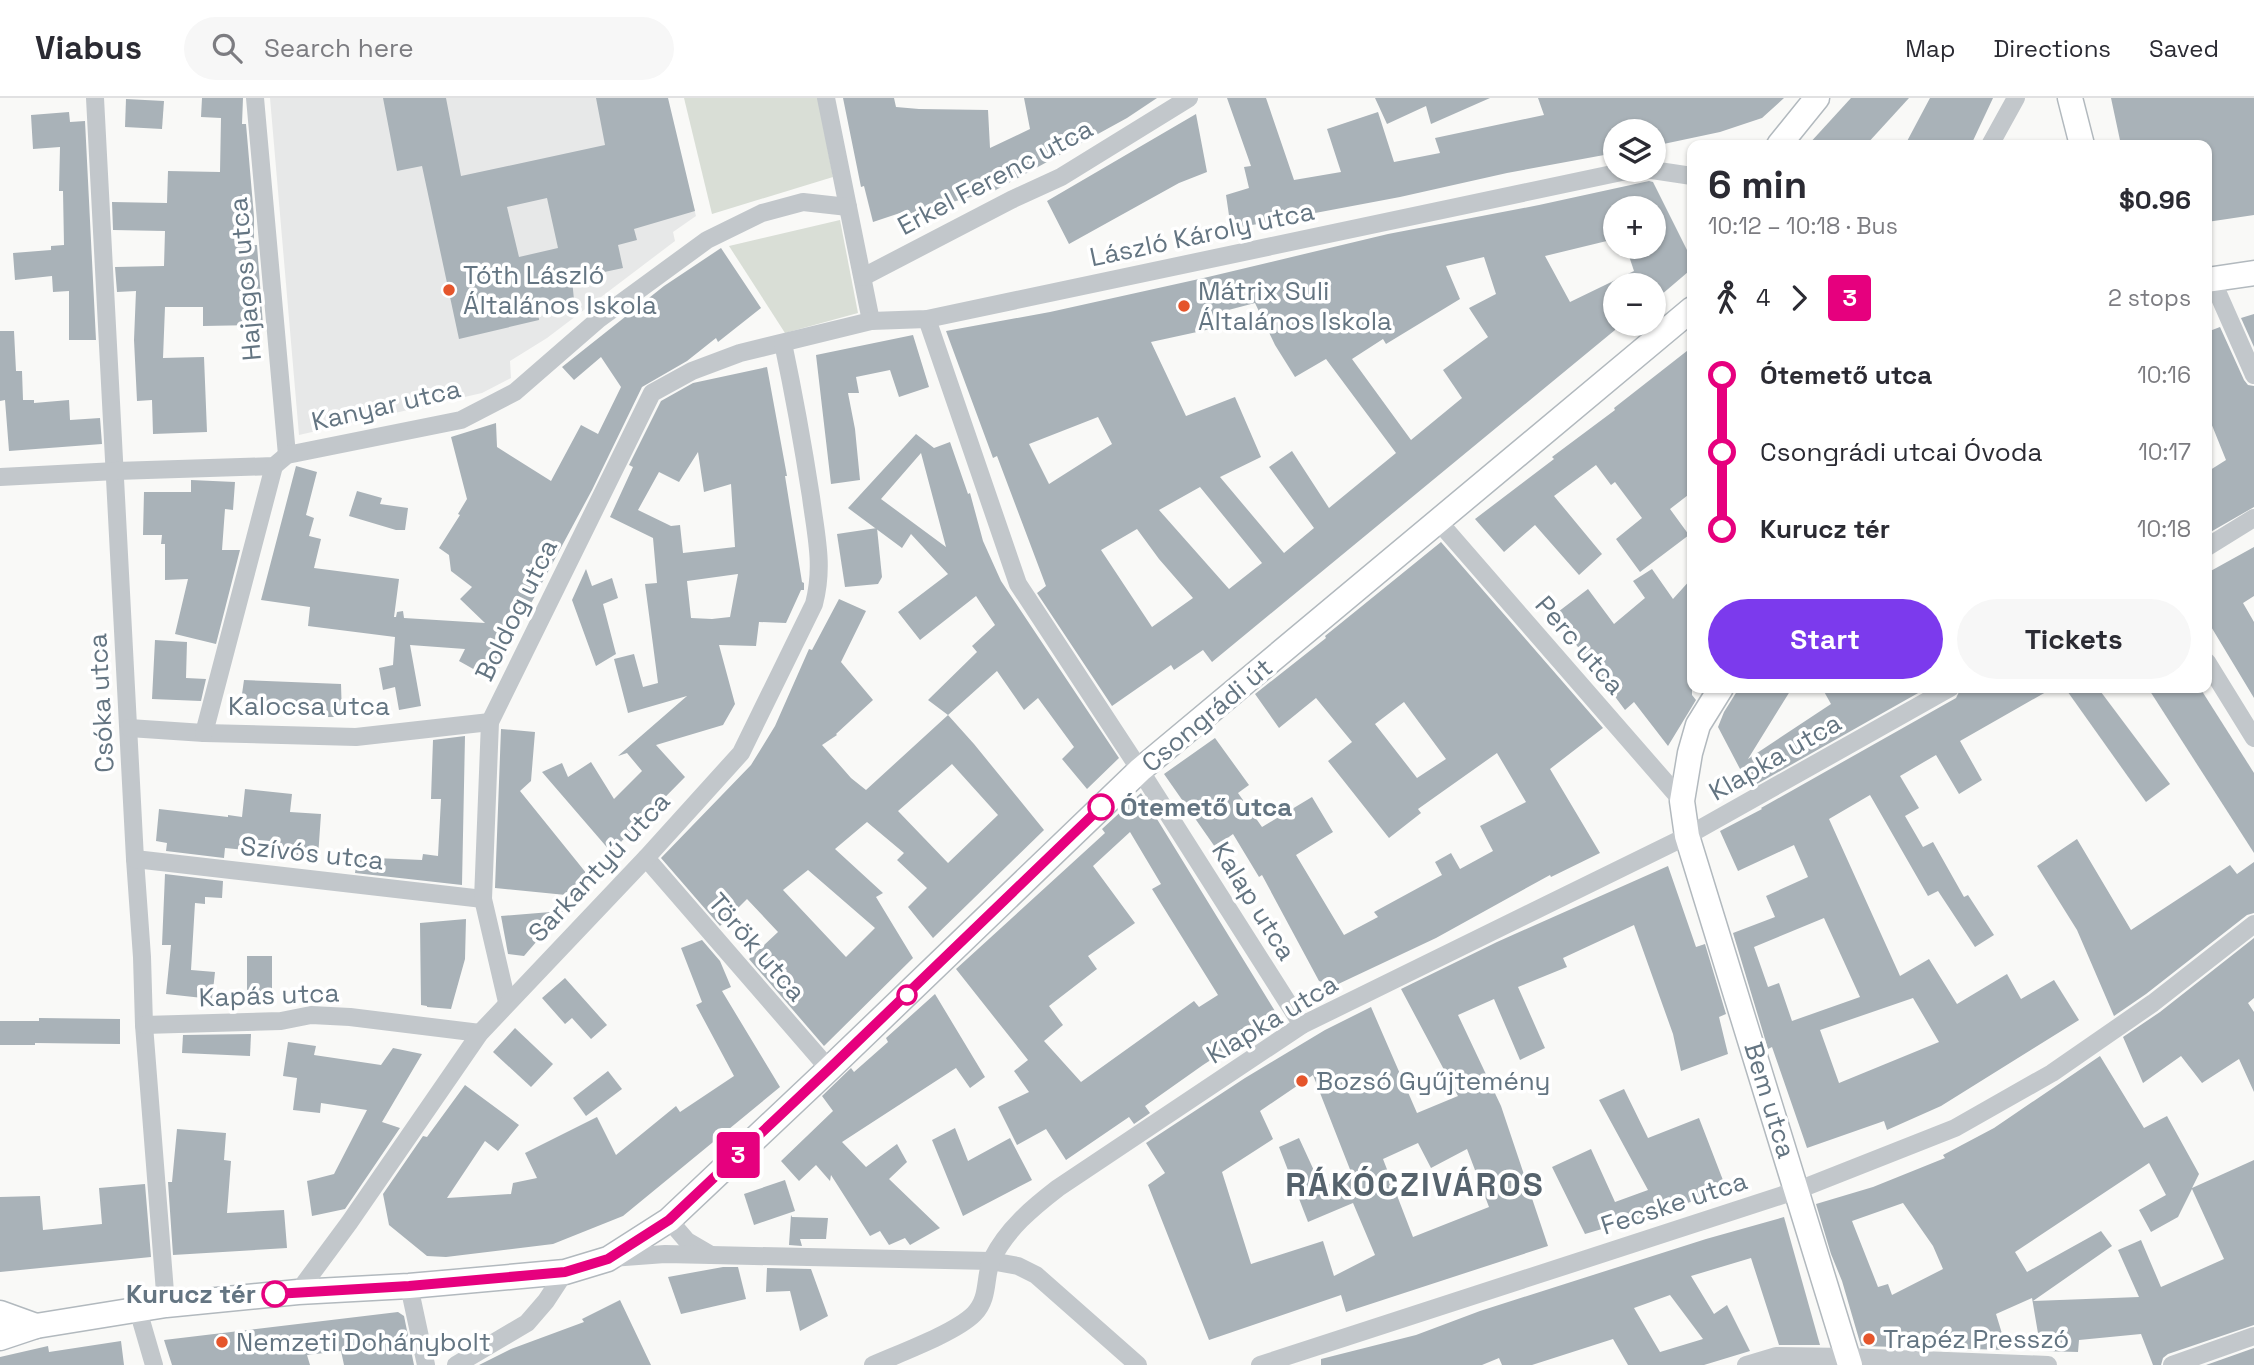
<!DOCTYPE html>
<meta charset="utf-8">
<style>
:root{--surface:#fff;--page:#f7f7f7;--text:#2b2b33;--muted:#7c7c81;--line:#e1e1e2;--accent:#7c3aed}
body{margin:0;font-family:"Space Grotesk",sans-serif;background:var(--page);color:var(--text);height:100vh;display:flex;flex-direction:column;font-size:26px;white-space:nowrap}
*{box-sizing:border-box;margin:0}
p{font-size:23px;color:var(--muted)}
.icon{flex:none;width:38px;height:38px;fill:none;stroke:currentColor;stroke-width:2;stroke-linecap:round;stroke-linejoin:round}
.map{position:relative;flex:1;overflow:hidden}
.drawer{position:absolute;left:1687px;top:42px;width:525px;height:553px;display:flex;flex-direction:column;background:var(--surface);border-radius:14px;box-shadow:0 2px 5px #0004}
.drawer>*{flex:none}
.badge{padding:0 14px;border-radius:5px;font-size:24px;line-height:46px}
.tools{position:absolute;left:1603px;top:21px;display:grid;gap:14px}
.tools a{display:grid;place-items:center;width:63px;height:63px;border-radius:50%;background:var(--surface);box-shadow:0 2px 5px #0004;font-size:35px}
.map>.badge{position:absolute;translate:-50% -50%;box-shadow:0 0 0 4px #fff}
.legs{display:flex;align-items:center;gap:10px;height:77px;padding:0 21px;font-size:23px}
.legs p{margin-inline-start:auto}
.summary{display:flex;align-items:center;justify-content:space-between;height:119px;padding:0 21px}
h1{font-size:38px;font-weight:800;line-height:52px}
.action{display:flex;gap:14px;margin-top:auto;padding:14px 21px}
.action a{flex:1;height:80px;border-radius:42px;background:var(--accent);color:#fff;font-size:28px;font-weight:800;line-height:80px;text-align:center}
.action a+a{background:var(--page);color:var(--text)}
ul{padding:0 21px;list-style:none}
li{display:flex;align-items:center;gap:24px;height:77px;font-size:26px}
li i{display:grid;place-items:center;width:10px;height:100%;margin:0 9px;background:currentColor}
li i::after{content:'';width:18px;height:18px;margin:-9px;border:5px solid;border-radius:50%;background:var(--surface)}
li p{margin-inline-start:auto}
li:first-child i{background:linear-gradient(#0000 50%,currentColor 0)}
li:last-child i{background:linear-gradient(currentColor 50%,#0000 0)}
header{display:flex;align-items:center;gap:42px;box-sizing:border-box;height:98px;padding:0 35px;background:var(--surface);border-bottom:2px solid var(--line)}
header strong{font-size:33px}
nav{display:flex;gap:38px;margin-inline-start:auto;font-size:24px}
.search{width:490px;height:63px;background:var(--page);display:flex;align-items:center;gap:18px;box-sizing:border-box;padding:0 24px;border-radius:38px;color:var(--muted);font-size:26px}
.map>svg:first-child{display:block}
</style>
<header>
<strong>Viabus</strong>
<div class="search"><svg class="icon" aria-label="search" viewBox="0 0 24 24"><circle cx="10" cy="10" r="6"/><path d="M15 15l6 6"/></svg>Search here</div>
<nav><a>Map</a><a>Directions</a><a>Saved</a></nav>
</header>
<div class="map">
<svg width="2254" height="1267" viewBox="0 0 2254 1267">
<rect width="100%" height="100%" fill="#f9f9f7"/>
<polygon fill="#e7e8e8" points="270,0 666,0 696,118 673,134 675,143 547,240 510,263 511,280 482,295 299,337"/>
<g fill="#d9ded6">
<polygon points="684,0 818,0 833,79 712,116"/>
<polygon points="840,122 858,215 785,235 729,148"/>
</g>
<g fill="#a9b2b8" fill-rule="evenodd">
<polygon points="202,0 243,0 242,26 246,26 254,119 254,147 257,147 263,227 203,228 203,209 165,209 163,260 204,259 207,334 153,336 152,302 137,303 134,242 136,193 117,194 115,169 164,168 165,133 113,132 112,104 167,105 168,73 220,74 221,20 201,19"/>
<path d="M383 0H446L461 78 605 47 596 0H668L695 113 634 131 637 142 618 147 623 170 572 181 574 202 538 210 539 222 459 241 422 68 397 73ZM547 100 558 150 519 159 507 109Z"/>
<polygon points="843,0 894,0 896,9 919,11 988,12 990,50 1030,31 1024,0 1157,0 1127,20 994,93 937,108 938,114 907,124 903,114 873,124 864,88 861,89"/>
<polygon points="1227,0 1266,0 1294,82 1341,74 1327,31 1378,14 1394,64 1440,55 1435,40 1544,17 1538,0 1784,0 1762,20 1720,34 1654,48 1654,33 1615,33 1615,55 1507,75 1400,99 1231,131 1226,97 1249,90 1244,69 1251,68"/>
<polygon points="1375,0 1490,0 1431,26 1426,8 1387,26"/>
<polygon points="1851,0 1909,0 1866,47 1808,47"/>
<polygon points="1930,0 1993,0 1971,47 1905,47"/>
<polygon points="2111,0 2254,0 2254,117 2207,124 2207,47 2121,47"/>
<polygon points="126,1 164,3 162,31 125,29"/>
<polygon points="69,14 70,24 85,23 96,242 69,242 69,193 53,194 52,178 15,182 13,155 51,152 51,148 64,147 63,93 59,93 60,49 33,51 31,17"/>
<polygon points="1196,16 1207,74 1179,85 1069,146 1047,103"/>
<path d="M1649 83 1653 84 1692 162 1688 174 1661 197 1654 187H1615V232L1212 564 1203 552 1174 572 1171 567 1112 608 1037 495 1046 488 997 358 993 360 946 233 1050 214 1208 179 1388 136 1539 107ZM1615 110H1654V149H1626L1634 173 1570 204 1545 158 1615 141ZM1484 159 1496 196 1469 210 1488 239 1443 272 1462 300 1411 342 1352 261 1383 241 1386 246 1460 201 1446 168ZM1255 205 1275 247 1295 279 1326 261 1396 355 1329 410 1292 353 1269 369 1314 430 1284 455 1220 379 1261 359 1235 299 1186 318 1151 244 1220 229 1217 215ZM1098 319 1112 346 1049 386 1029 346ZM1200 389 1262 465 1229 491 1159 412ZM1137 431 1159 461 1193 500 1152 529 1101 452Z"/>
<polygon points="721,150 761,210 718,244 716,240 687,263 642,289 592,392 529,509 526,508 493,544 508,552 493,582 459,563 465,551 410,547 421,608 399,612 395,589 383,592 379,570 393,567 395,539 308,528 310,509 261,502 296,368 317,374 306,417 314,420 309,438 321,441 314,470 399,481 394,519 396,519 397,514 403,513 404,520 485,525 460,501 472,489 451,473 449,457 439,450 460,417 458,416 467,401 451,339 496,325 497,349 551,383 581,327 598,336 621,289 601,259 574,282 562,269 664,188"/>
<polygon points="2254,216 2254,249 2241,220"/>
<polygon points="2220,229 2244,282 2248,287 2254,288 2254,409 2207,436 2207,374 2226,362 2207,315 2207,234"/>
<polygon points="0,233 14,233 16,273 22,273 23,302 34,302 34,305 69,302 70,322 100,320 102,346 9,353 5,302 0,303"/>
<polygon points="913,237 929,289 899,299 890,272 856,279 859,295 848,295 855,331 860,382 831,386 816,257"/>
<polygon points="1692,249 1692,394 1670,411 1689,437 1640,474 1616,441 1642,420 1615,384 1611,387 1596,367 1554,398 1602,456 1579,477 1535,427 1504,454 1475,421 1554,361 1552,359 1615,312 1614,310"/>
<path d="M767 269 787 378H785L802 484 804 485V492H801L786 525 759 524 756 548 719 547 735 606 723 627 656 647 685 679 611 754 542 674 562 665 568 679 591 664 614 701 642 673 627 655 618 658 687 598 628 615 614 561 634 556 643 589 658 585 645 486 657 485 653 440 610 419 633 369 629 367 661 303 693 285ZM698 354 704 394 731 386 735 449 683 455 680 427 671 428 638 412 659 374 679 384ZM738 476 730 519 712 521 691 520 687 483Z"/>
<path d="M916 336 934 350 950 344 968 396 970 395 983 443 1001 483 1119 660 1087 691 1062 661 1074 649 1038 600 1024 612 997 573 948 617 928 602 977 554 972 548 995 527 976 498 920 542 898 514 948 476 911 436 902 450 848 410ZM921 355 946 449 881 401Z"/>
<polygon points="191,382 235,384 233,412 225,411 222,452 240,452 216,546 175,536 188,481 165,482 165,446 161,446 162,437 143,437 144,394 191,394"/>
<polygon points="357,393 382,400 380,406 408,410 405,432 396,432 349,418"/>
<polygon points="877,430 882,479 878,486 845,489 837,436"/>
<path d="M1441 444 1603 630 1550 671 1600 755 1551 779 1550 777 1436 840 1334 888 1319 883 1262 777 1259 779 1233 736 1215 749 1164 676 1215 640 1249 687 1238 695 1262 729 1312 699 1333 734 1296 757 1344 837 1378 819 1374 814 1442 777 1435 764 1451 755 1460 771 1493 753 1480 728 1526 704 1497 655 1418 711 1421 715 1389 740 1328 663 1352 644 1316 600 1279 630 1255 596 1326 540 1325 538ZM1404 604 1446 661 1417 680 1375 626Z"/>
<polygon points="2254,449 2254,498 2243,505 2254,524 2254,600 2207,522 2207,475"/>
<polygon points="586,471 592,488 612,480 618,500 603,506 616,556 596,568 572,502"/>
<polygon points="1652,471 1673,501 1692,480 1692,597 1696,602 1668,648 1634,604 1625,612 1554,517 1588,491 1614,526 1645,500 1633,483"/>
<path d="M839 501 866 513 841 564 873 602 836 636 837 637 822 647 851 680 866 692 948 617 974 646 1044 732 933 840 908 809 927 790 897 762 904 755 867 724 835 751 883 795 876 799 913 860 824 948 749 861 778 834 747 801 720 828 661 760 751 667 775 628 809 551 812 552ZM952 666 998 717 948 765 898 713ZM808 772 875 830 846 859 783 792Z"/>
<polygon points="155,542 187,544 186,580 206,581 201,603 152,601"/>
<polygon points="244,582 341,586 342,619 325,619 325,608 292,607 292,611 241,603"/>
<polygon points="1739,590 1792,590 1748,661 1831,606 1822,590 1927,590 1750,690 1718,629 1724,614"/>
<path d="M1961 590H2053L1960 643 1982 682 1959 696 1936 657 1900 678 1919 710 1905 718 1923 749 1933 744 1964 799 1968 797 1994 837 1975 849 1938 793 1928 798 1870 697 1829 721 1900 878 1929 861 1957 906 2007 876 2021 901 2054 882 2079 922 1941 1008 1887 1032 1884 1023 1807 1050 1772 949 1768 951 1733 835 1775 819 1766 798 1808 779 1794 747 1738 773 1720 733 1762 711 1761 710 1956 600ZM1824 820 1860 899 1792 923 1779 885 1768 889 1754 849ZM1913 900 1939 944 1839 985 1820 932Z"/>
<polygon points="2065,590 2098,590 2170,686 2146,704"/>
<polygon points="2148,590 2200,590 2254,675 2254,755"/>
<polygon points="501,631 535,634 531,683 520,693 591,781 576,798 495,790"/>
<polygon points="465,638 462,787 355,775 358,755 375,757 375,760 422,762 423,756 438,758 441,701 431,701 433,642"/>
<polygon points="245,691 292,696 290,714 321,716 318,759 225,750 224,760 166,753 167,745 156,743 159,711 228,719 228,717 242,719"/>
<path d="M1141 695 1278 918 1203 967 1145 1008 1150 1015 1134 1026 1129 1019 1066 1062 1046 1031 1017 1047 998 1009 1029 994 1014 973 1028 962 956 871 1105 735 1102 731ZM1130 734 1161 786 1152 791 1218 897 1199 909 1194 903 1081 984 1044 943 1063 927 1049 908 1097 871 1088 858 1135 825 1093 768Z"/>
<polygon points="2077,741 2131,832 2230,767 2237,776 2254,764 2254,815 2247,817 2146,896 2114,918 2077,832 2037,768"/>
<path d="M1668 768 1696 849 1705 846 1726 916 1719 919 1728 956 1681 973 1673 936 1634 827 1563 860 1567 869 1518 889 1545 950 1520 962 1494 901 1458 917 1501 1008 1548 1148 1346 1214 1341 1197 1209 1242 1148 1087 1165 1075 1146 1045 1245 980 1325 932 1371 909 1417 1015 1458 998 1401 891 1497 844ZM1313 977 1351 1074 1322 1090 1299 1040 1279 1049 1308 1124 1353 1105 1375 1157 1334 1178 1323 1143 1251 1166 1222 1074 1273 1041 1260 1013ZM1418 1045 1431 1070 1467 1051 1489 1109 1413 1139 1383 1061Z"/>
<polygon points="165,776 223,783 222,800 205,799 205,806 195,805 191,872 215,874 212,901 166,896 171,847 162,847"/>
<polygon points="563,813 524,858 508,856 501,818"/>
<polygon points="466,821 465,861 451,911 427,909 427,908 421,907 420,825"/>
<polygon points="2254,840 2254,900 2248,905 2254,914 2254,994 2239,961 2202,985 2181,958 2143,985 2123,939 2160,914"/>
<polygon points="702,842 720,863 731,889 722,893 780,989 623,1118 553,1146 446,1159 427,1158 389,1127 383,1096 423,1038 427,1039 465,987 519,1027 498,1053 485,1043 447,1100 511,1096 513,1085 537,1080 525,1055 597,1019 616,1057 676,1008 680,1014 734,978 696,907 702,904 681,850"/>
<rect x="247" y="858" width="25" height="42"/>
<polygon points="565,880 607,927 591,941 572,920 565,926 542,900"/>
<polygon points="935,896 985,979 970,990 956,970 842,1044 866,1069 897,1046 907,1064 889,1081 940,1130 910,1147 905,1140 889,1147 880,1133 870,1138 831,1077 830,1083 816,1067 799,1083 781,1063 833,1013 822,998 851,970 854,974 888,944 886,940"/>
<polygon points="39,920 120,921 120,946 35,945 35,947 0,947 0,923 39,923"/>
<polygon points="515,930 553,966 531,989 493,954"/>
<polygon points="251,936 250,958 182,955 183,937"/>
<polygon points="288,944 316,948 314,957 381,967 393,950 422,956 382,1024 400,1030 345,1111 312,1118 307,1083 334,1076 367,1012 321,1005 320,1015 293,1012 297,980 283,978"/>
<path d="M2100 958 2144 1030 2167 1018 2199 1076 2192 1090 2254 1062V1227L2168 1256 2163 1260 2161 1267H2153L2141 1236 2079 1242 2078 1254 2041 1253 2032 1200 1996 1216 2007 1252 1861 1248 1842 1183 1831 1156 1816 1106 1873 1089 1945 1060 1943 1057 1994 1030ZM2149 1065 2166 1097 2139 1112 2151 1134 2178 1119 2192 1091 2224 1161 2161 1189 2141 1142 2118 1152 2139 1199 2033 1203 2112 1148 2101 1133 2027 1174 2015 1154ZM1903 1105 1933 1148 1943 1171 1892 1197 1888 1186 1878 1189 1852 1123Z"/>
<polygon points="608,973 622,991 586,1018 573,1000"/>
<polygon points="1624,991 1648,1040 1699,1020 1726,1090 1680,1108 1585,1136 1552,1069 1591,1051 1615,1104 1648,1092 1599,1002"/>
<polygon points="955,1030 968,1063 1010,1040 1032,1082 963,1118 932,1042"/>
<polygon points="177,1031 226,1035 224,1062 231,1063 227,1115 284,1112 287,1150 173,1157 168,1084 172,1084"/>
<polygon points="785,1082 795,1113 754,1127 744,1096"/>
<polygon points="145,1086 151,1159 0,1174 0,1099 40,1098 43,1132 102,1126 99,1090"/>
<polygon points="791,1117 792,1119 828,1120 826,1141 800,1141 802,1148 789,1147"/>
<path d="M1784 1119 1820 1247H1779L1751 1160 1691 1178 1714 1216 1727 1207 1750 1253 1704 1267H1628L1613 1241 1532 1267H1502L1499 1260 1482 1267H1321V1261L1416 1237 1480 1213 1706 1141ZM1670 1197 1703 1241 1660 1254 1634 1210Z"/>
<polygon points="723,1169 738,1169 746,1201 681,1216 668,1179"/>
<polygon points="767,1170 811,1171 828,1218 800,1233 790,1193 766,1194"/>
<polygon points="620,1202 651,1267 479,1267 511,1251 584,1224 582,1221"/>
<polygon points="398,1214 404,1218 414,1267 344,1267 341,1253 307,1257 310,1267 172,1267 164,1242"/>
<polygon points="121,1243 124,1267 0,1267 0,1259 48,1248 49,1254"/>
<polygon points="2254,1250 2254,1267 2206,1267"/>
</g>
<g fill="none" stroke-linecap="round" stroke-linejoin="round">
<defs>
<g id="secondary">
<polyline points="2070,0 2082,47"/>
<polyline points="1779,47 1817,0"/>
<polyline points="2207,182 2254,175"/>
<polyline points="1721,590 1698,627 1690,655 1682,703 1687,738 1850,1267"/>
<polyline points="0,1215 36,1228"/>
<polyline points="0,1240 36,1228 166,1207 298,1194 409,1188 565,1174 608,1161 669,1122 829,971 1140,672 1692,211"/>
</g>
</defs>
<use href="#secondary" stroke="#b2b9be" stroke-width="27"/>
<g stroke="#c2c7cb" stroke-width="18">
<polyline points="95,0 135,761 142,859 144,927 166,1207"/>
<polyline points="255,0 287,357"/>
<polyline points="826,0 871,223"/>
<polyline points="1990,47 2016,0"/>
<polyline points="1652,72 1692,78"/>
<polyline points="863,179 1011,102 1061,79 1189,0"/>
<polyline points="2212,182 2254,277"/>
<polyline points="927,221 1018,486 1140,672 1302,927"/>
<polyline points="0,379 116,373 274,368 287,357 461,322 515,294 599,221 707,142 762,115 803,104 848,109"/>
<polyline points="1439,424 1682,703"/>
<polyline points="2207,449 2254,420"/>
<polyline points="2207,564 2254,640"/>
<polyline points="129,630 204,635 356,639 490,624"/>
<polyline points="204,635 274,368"/>
<polyline points="646,760 829,971"/>
<polyline points="135,761 483,801"/>
<polyline points="507,904 483,801 490,624 652,295 692,273 740,255 871,223 927,221 1631,72"/>
<polyline points="144,927 281,923 311,917 350,919 480,935"/>
<polyline points="669,1122 687,1143 711,1157"/>
<polyline points="611,1160 665,1156 711,1157 991,1163 1018,1168 1036,1177 1138,1267"/>
<polyline points="409,1188 426,1267"/>
<path d="M298 1194 349 1125 480 935 646 760 741 655 814 506C824 468 816 438 811 399 803 347 794 297 783 245"/>
<polyline points="138,1212 154,1267"/>
<polyline points="456,1267 527,1225 546,1203 565,1174"/>
<path d="M873 1267C900 1255 955 1235 974 1216 990 1200 984 1178 992 1161 1007 1131 1032 1110 1058 1090L1302 927 1687 738 1950 590"/>
<polyline points="1260,1267 1798,1092 1955,1030 2052,975 2153,905 2254,826"/>
<polyline points="1746,1267 1776,1258 1848,1259 2048,1267"/>
<polyline points="2172,1267 2254,1238"/>
</g>
<use href="#secondary" stroke="#fff" stroke-width="24"/>
</g>
<g fill="none" stroke-linecap="round" stroke-linejoin="round">
<defs>
<polyline id="line-1" points="275,1196 409,1188 565,1174 608,1161 669,1122 829,971 1101,709"/>
</defs>
<use href="#line-1" stroke="#fff" stroke-width="16"/>
<use href="#line-1" stroke="#e6007e" stroke-width="10"/>
</g>
<g fill="#e5552b" stroke="#fff" stroke-width="2.5">
<circle cx="449" cy="192" r="7"/>
<circle cx="1184" cy="208" r="7"/>
<circle cx="1302" cy="983" r="7"/>
<circle cx="1869" cy="1241" r="7"/>
<circle cx="222" cy="1244" r="7"/>
</g>
<g fill="#fff" stroke="#e6007e" stroke-width="3.5">
<circle cx="1101" cy="709" r="12"/>
<circle cx="907" cy="897" r="9"/>
<circle cx="275" cy="1196" r="12"/>
</g>
<g text-anchor="middle" dominant-baseline="central" stroke-width="7" stroke-linejoin="round" paint-order="stroke">
<g font-size="26" fill="#647582" stroke="#fff">
<text transform="translate(995 79) rotate(-28)">Erkel Ferenc utca</text>
<text transform="translate(1202 136) rotate(-12)">László Károly utca</text>
<text transform="translate(245 181) rotate(-95)">Hajagos utca</text>
<text transform="translate(386 307) rotate(-13)">Kanyar utca</text>
<text transform="translate(516 512) rotate(-64)">Boldog utca</text>
<text transform="translate(1580 547) rotate(49)">Perc utca</text>
<text transform="translate(101 605) rotate(-93)">Csóka utca</text>
<text x="309" y="608">Kalocsa utca</text>
<text transform="translate(1207 617) rotate(-40)">Csongrádi út</text>
<text transform="translate(1775 659) rotate(-30)">Klapka utca</text>
<text transform="translate(312 755) rotate(6)">Szívós utca</text>
<text transform="translate(599 769) rotate(-47)">Sarkantyú utca</text>
<text transform="translate(1254 803) rotate(58)">Kalap utca</text>
<text transform="translate(757 849) rotate(49)">Török utca</text>
<text transform="translate(269 897) rotate(-2)">Kapás utca</text>
<text transform="translate(1272 921) rotate(-31)">Klapka utca</text>
<text transform="translate(1770 1002) rotate(73)">Bem utca</text>
<text transform="translate(1674 1105) rotate(-18)">Fecske utca</text>
</g>
<g font-size="26" fill="#647582" stroke="#fff" text-anchor="start">
<text x="463" y="177">Tóth László<tspan x="463" dy="30">Általános Iskola</tspan></text>
<text x="1198" y="193">Mátrix Suli<tspan x="1198" dy="30">Általános Iskola</tspan></text>
<text x="1316" y="983">Bozsó Gyűjtemény</text>
<text x="1883" y="1241">Trapéz Presszó</text>
<text x="236" y="1244">Nemzeti Dohánybolt</text>
</g>
<g font-size="26" font-weight="bold" fill="#647582" stroke="#fff" text-anchor="start">
<text x="1120" y="709">Ótemető utca</text>
<text x="256" y="1196" text-anchor="end">Kurucz tér</text>
</g>
<g font-size="33" font-weight="bold" letter-spacing="2" fill="#56636d" stroke="#fff">
<text x="1415" y="1087">RÁKÓCZIVÁROS</text>
</g>
</g>
</svg>
<div class="tools">
<a><svg class="icon" aria-label="layers" viewBox="0 0 24 24"><path d="M12 4l9 5-9 5-9-5zM3 14l9 5 9-5"/></svg></a>
<a>+</a>
<a>−</a>
</div>
<b class="badge" style="left:738px;top:1057px;background:#e6007e;color:#fff">3</b>
<section class="drawer">
<div class="summary"><div><h1>6 min</h1><p>10:12 – 10:18 · Bus</p></div><b>$0.96</b></div>
<div class="legs"><svg class="icon" aria-label="walk" viewBox="0 0 24 24"><circle cx="13" cy="4" r="2"/><path d="M13 8l-2 6 4 7M11 14l-3 7M7 12l3-4h3l4 4"/></svg>4<svg class="icon" aria-label="forward" viewBox="0 0 24 24"><path d="M9 5l7 7-7 7"/></svg><b class="badge" style="background:#e6007e;color:#fff">3</b><p>2 stops</p></div>
<ul>
<li><i style="color:#e6007e"></i><b>Ótemető utca</b><p>10:16</p></li>
<li><i style="color:#e6007e"></i><span>Csongrádi utcai Óvoda</span><p>10:17</p></li>
<li><i style="color:#e6007e"></i><b>Kurucz tér</b><p>10:18</p></li>
</ul>
<div class="action"><a>Start</a><a>Tickets</a></div>
</section>
</div>
